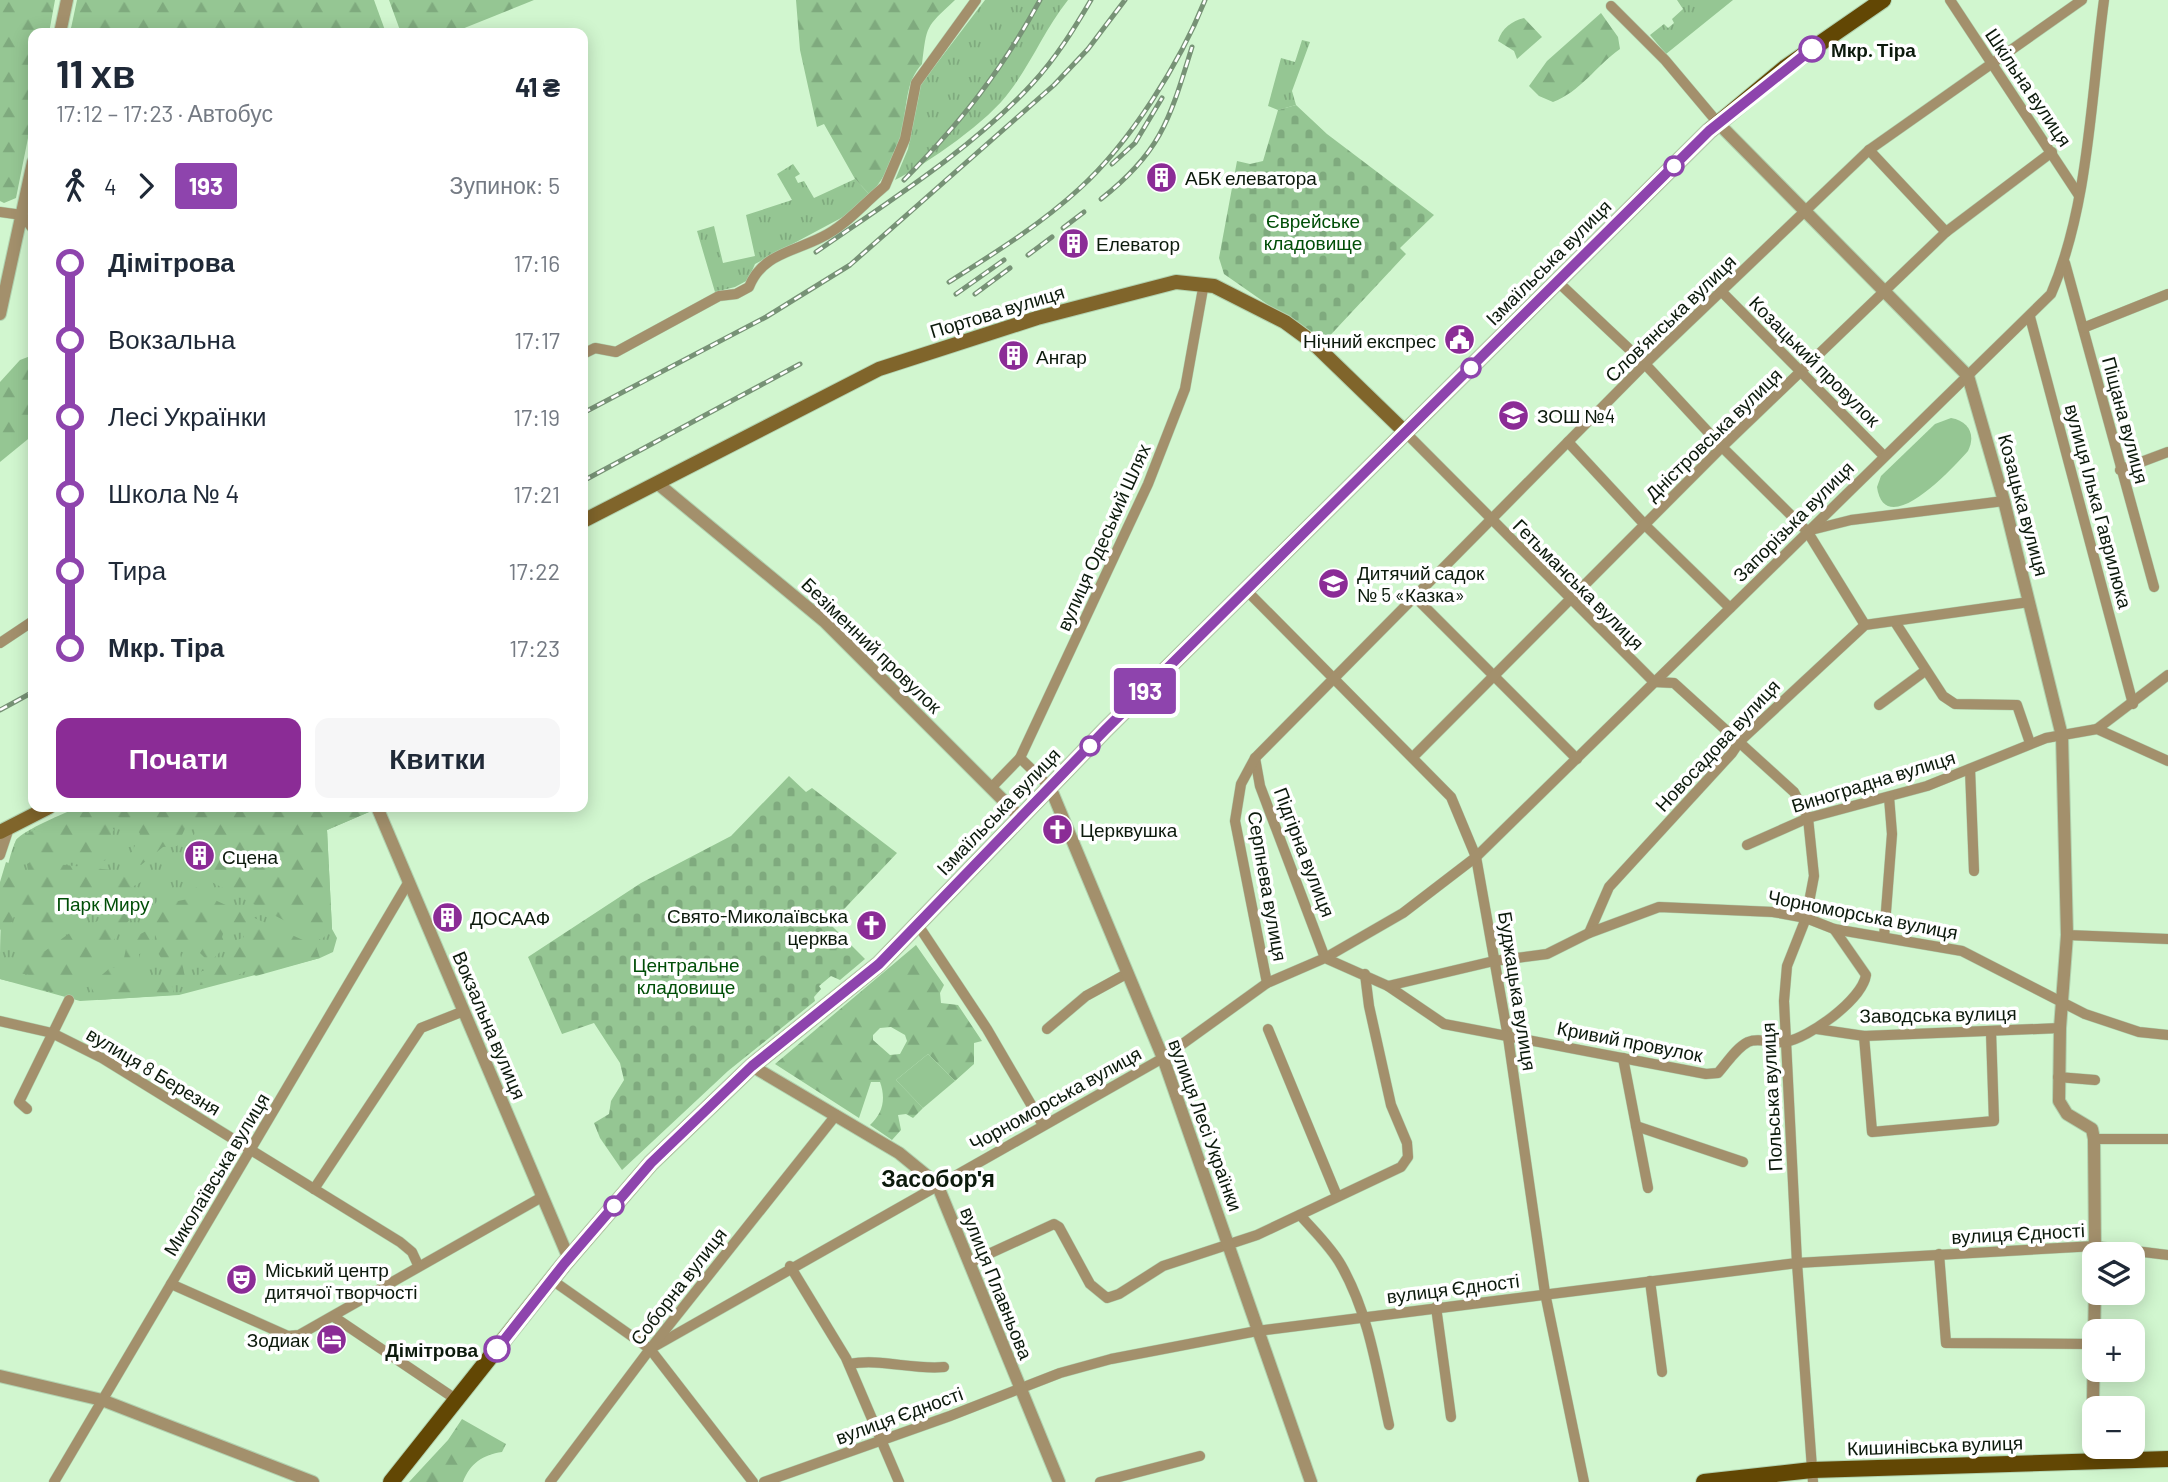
<!DOCTYPE html>
<html lang="uk">
<meta charset="utf-8">
<style>
:root{--surface:#fff;--page:#f6f6f7;--text:#1f2937;--muted:#747a83;--accent:#8b2c96}
body{margin:0;font-family:Barlow,sans-serif;background:var(--page);color:var(--text);height:100vh;display:flex;flex-direction:column;font-size:26px;white-space:nowrap}
*{box-sizing:border-box;margin:0}
p{font-size:23px;color:var(--muted)}
.icon{flex:none;width:38px;height:38px;fill:none;stroke:currentColor;stroke-width:2;stroke-linecap:round;stroke-linejoin:round}
.map{position:relative;flex:1;overflow:hidden}
.panel{position:absolute;left:28px;top:28px;width:560px;height:784px;display:flex;flex-direction:column;background:var(--surface);border-radius:14px;box-shadow:0 4px 18px #0003}
.panel>*{flex:none}
.badge{padding:0 14px;border-radius:5px;font-size:24px;line-height:46px}
.controls{position:absolute;left:2082px;top:1242px;display:grid;gap:14px}
.controls a{display:grid;place-items:center;width:63px;height:63px;border-radius:14px;background:var(--surface);box-shadow:0 4px 18px #0003;font-size:35px}
.map>.badge{position:absolute;translate:-50% -50%;box-shadow:0 0 0 4px #fff}
.legs{display:flex;align-items:center;gap:10px;height:77px;padding:0 28px;font-size:23px}
.legs p{margin-inline-start:auto}
.headline{display:flex;align-items:center;justify-content:space-between;height:119px;padding:0 28px}
h1{font-size:38px;font-weight:700;line-height:52px}
.cta{display:flex;gap:14px;margin-top:auto;padding:14px 28px}
.cta a{flex:1;height:80px;border-radius:14px;background:var(--accent);color:#fff;font-size:28px;font-weight:700;line-height:80px;text-align:center}
.cta a+a{background:var(--page);color:var(--text)}
ul{padding:0 28px;list-style:none}
li{display:flex;align-items:center;gap:24px;height:77px;font-size:26px}
li i{display:grid;place-items:center;width:10px;height:100%;margin:0 9px;background:currentColor}
li i::after{content:'';width:18px;height:18px;margin:-9px;border:5px solid;border-radius:50%;background:var(--surface)}
li p{margin-inline-start:auto}
li:first-child i{background:linear-gradient(#0000 50%,currentColor 0)}
li:last-child i{background:linear-gradient(currentColor 50%,#0000 0)}
.map>svg:first-child{display:block}
</style>
<div class="map">
<svg width="2168" height="1482" viewBox="0 0 2168 1482">
<defs>
<pattern id="grass-tufts" width="24" height="20" patternUnits="userSpaceOnUse" patternTransform="scale(1.75)"><rect width="24" height="20" fill="#95c693"/><path d="M3 7l-1-3M5 7V3M7 7l1-3M15 17l-1-3M17 17v-4M19 17l1-3" fill="none" stroke="#7faa7e"/></pattern>
<pattern id="forest-firs" width="22" height="20" patternUnits="userSpaceOnUse" patternTransform="scale(1.75)"><rect width="22" height="20" fill="#95c693"/><path d="M5 1l3.5 6h-7zM16 11l3.5 6h-7z" fill="#7faa7e"/></pattern>
<pattern id="cemetery-stones" width="16" height="16" patternUnits="userSpaceOnUse" patternTransform="scale(1.75)"><rect width="16" height="16" fill="#95c693"/><path d="M2 7V4a2 2 0 0 1 4 0v3zM10 15v-3a2 2 0 0 1 4 0v3z" fill="#7faa7e"/></pattern>
</defs>
<rect width="100%" height="100%" fill="#d1f6cf"/>
<g fill="url(#grass-tufts)">
<path d="M985 0H1068C1045 29 1032 62 1010 91 990 120 927 164 895 180L908 149 921 84Z"/>
<polygon points="1677,0 1733,0 1666,54 1650,35 1664,24 1668,28 1674,23 1672,19 1683,9"/>
<polygon points="1302,40 1310,42 1292,91 1296,105 1278,110 1268,106 1281,58 1295,62"/>
<polygon points="793,164 800,174 795,177 798,183 804,181 814,198 855,179 870,195 843,217 755,264 748,280 735,287 715,292 697,231 714,226 723,263 755,256 746,215 792,200 777,174"/>
<path d="M78 807H366L369 812 327 830 332 929 337 938 333 952 320 958 179 995 80 1001 0 979C0 937 0 876 16 840 25 829 64 814 78 807Z"/>
</g>
<g fill="url(#forest-firs)" fill-rule="evenodd">
<polygon points="0,0 55,0 49,33 33,33 33,113 16,198 4,203 0,201"/>
<polygon points="77,0 374,0 386,33 70,33"/>
<polygon points="389,0 534,0 452,33 401,33"/>
<path d="M796 0H955C925 28 927 25 922 64 906 81 907 104 903 126 898 151 887 175 870 195L855 179 824 124 817 127 800 50Z"/>
<path d="M1601 13 1618 37 1620 49C1596 66 1580 92 1553 102L1539 96 1529 86 1547 61Z"/>
<path d="M1524 18 1542 37 1517 59 1514 51 1498 41C1502 28 1512 21 1524 18Z"/>
<polygon points="33,355 33,435 0,462 0,382 20,360"/>
<polygon points="78,807 366,807 369,812 327,830 332,929 321,940 204,878 211,875 215,855 208,842 200,839 192,842 196,828 189,820 177,846 163,847 141,865 129,859 140,834 132,822 117,817 108,822 114,830 108,837 113,856 104,861 81,856 74,849 64,853 56,864 139,873 141,882 16,953 12,946 25,932 24,925 29,916 16,898 7,895 6,906 15,913 12,922 0,930 0,882 6,862 11,864 13,877 28,871 27,864 34,860 27,850 14,845 17,839"/>
<path d="M196 887 217 901 316 946 320 958 256 976 246 971 230 979 218 978 209 984 200 985 198 976 202 971H213L233 953 236 941 244 937 241 929 233 934 224 931 222 937 226 946 214 958 206 959 200 953 205 945 197 940 179 948 186 982 180 987 156 950 159 943 155 935 147 952 139 954 140 969 136 972 139 982 150 986 159 979 174 988 173 995 98 1000 90 985 110 968H121C125 961 125 944 130 940 134 936 142 934 146 931L145 918 160 897 173 902 188 899Z"/>
<polygon points="147,894 146,904 130,919 85,977 60,994 31,987 29,975 19,973 12,982 0,979 0,970 29,955 45,951 78,927 94,923"/>
<path d="M916 945 944 985 940 993 941 1003 958 1005 982 1041 974 1043V1064L955 1081 928 1054 896 1080 923 1108 913 1118 906 1114 898 1115 901 1130 892 1140 870 1125C883 1113 886 1099 880 1082H871L859 1118 775 1064ZM891 1027 905 1035 907 1041 900 1054 890 1055 873 1040V1035L880 1028Z"/>
<path d="M462 1419 506 1444 502 1452C483 1455 470 1463 463 1482H409L448 1440Z"/>
</g>
<g fill="url(#cemetery-stones)">
<polygon points="1296,105 1327,134 1434,215 1400,248 1406,254 1323,343 1224,274 1219,258 1237,161 1250,164 1263,161 1278,110"/>
<polygon points="789,776 806,792 812,788 897,853 830,924 865,959 840,980 831,976 819,986 821,989 814,997 815,1001 728,1071 622,1170 600,1138 594,1123 609,1114 611,1101 624,1080 620,1063 594,1023 562,1034 528,957 641,883 731,836"/>
</g>
<g fill="#95c693">
<path d="M1951 418C1969 421 1976 435 1968 451 1953 468 1885 542 1877 487L1881 476 1935 424Z"/>
<polygon points="928,1054 955,1081 923,1108 896,1080"/>
</g>
<g fill="none" stroke-linecap="round" stroke-linejoin="round">
<defs>
<g id="minor">
<polyline points="1950,0 2078,194"/>
<polyline points="1611,6 1665,60 1718,123"/>
<polyline points="1869,150 1946,232"/>
<polyline points="0,212 22,215 33,229"/>
<polyline points="2065,263 2154,587"/>
<polyline points="1558,282 1645,364 1722,447 1807,531 1865,625"/>
<polyline points="1722,292 1884,456"/>
<polyline points="2030,317 2133,704"/>
<polyline points="2083,328 2168,294"/>
<path d="M583 354 595 348 616 352 719 296 736 294 749 287C762 254 793 252 822 237 843 227 860 208 877 193L885 186 905 139 916 83 976 0"/>
<polyline points="1406,433 1654,682 1674,683 1794,792 1808,818 1814,876 1806,918 1787,966 1784,1001 1797,1263 1813,1482"/>
<polyline points="1568,442 1646,526 1730,608"/>
<polyline points="2120,470 2168,452"/>
<polyline points="1807,531 1851,520 2004,501"/>
<polyline points="1247,591 1451,797 1476,857 1508,1037 1545,1293 1584,1482"/>
<polyline points="1413,595 1577,759"/>
<polyline points="1895,622 1943,696 1955,704 2017,705 2030,743"/>
<polyline points="0,643 33,621"/>
<polyline points="1879,705 1925,671"/>
<polyline points="2097,729 2168,675"/>
<polyline points="1413,757 1722,447 1946,232 2052,152"/>
<path d="M1255 758 1260 786 1325 958 1403 913 1476 857 2051 294C2089 206 2091 95 2104 0"/>
<polyline points="1970,769 1974,871"/>
<polyline points="1050,787 1020,758 1148,484 1185,389 1204,283"/>
<polyline points="991,788 1020,758"/>
<polyline points="1747,845 1808,818 1927,786 2046,738 2097,729 2168,761"/>
<polyline points="0,855 9,828"/>
<polyline points="918,925 987,1029 1043,1125"/>
<polyline points="1589,933 1609,887 1732,753 1740,741 1865,625 2029,602"/>
<polyline points="2067,935 2168,939"/>
<polyline points="1884,937 1892,834 1889,797"/>
<polyline points="1267,983 1235,821 1241,784 1255,758 1645,364 1869,150 2082,0"/>
<path d="M1388 986 1444 1024 1706 1074 1718 1073C1727 1063 1736 1048 1748 1042 1759 1037 1773 1044 1785 1042 1809 1038 1862 1000 1866 975L1834 929"/>
<polyline points="0,1021 52,1033 102,1058 400,1242 412,1252 418,1265"/>
<polyline points="1047,1029 1086,996 1128,973"/>
<polyline points="1268,1029 1337,1196"/>
<polyline points="1817,1029 1864,1036 2060,1028"/>
<polyline points="1864,1036 1872,1132 1994,1121 1991,1032"/>
<polyline points="1623,1058 1648,1188"/>
<polyline points="2058,1077 2095,1080"/>
<polyline points="27,1109 19,1102 69,1000"/>
<polyline points="1636,1126 1743,1162"/>
<polyline points="2094,1139 2168,1139"/>
<polyline points="314,1189 421,1028 464,1011"/>
<path d="M1300 1215C1314 1231 1331 1247 1341 1265 1369 1314 1377 1371 1389 1425"/>
<polyline points="1939,1254 1946,1343 2094,1344"/>
<polyline points="969,1263 1054,1224 1059,1227 1090,1284 1107,1298 1119,1294 1163,1266 1257,1235 1401,1167 1408,1157 1407,1143 1391,1105 1369,1006 1365,974"/>
<polyline points="790,1266 846,1358 899,1482"/>
<polyline points="552,1280 650,1349 753,1482"/>
<polyline points="1650,1281 1662,1372"/>
<polyline points="171,1284 288,1336 299,1335 542,1197"/>
<polyline points="1436,1307 1451,1417"/>
<polyline points="334,1317 457,1400"/>
<polyline points="650,1349 1163,1058 1267,983 1325,958 1388,986 1494,961 1547,954 1589,933 1659,907 1773,912 1806,918 1834,929 1962,951 2085,1014 2139,1032 2168,1035"/>
<path d="M849 1364C881 1358 911 1370 944 1367"/>
<polyline points="54,1482 408,883"/>
<polyline points="550,1482 650,1349 836,1115"/>
<polyline points="764,1482 950,1416 1060,1373 1111,1359 1257,1331 1797,1263 2095,1246 2168,1255"/>
<polyline points="1100,1482 1200,1456"/>
</g>
<g id="tertiary">
<polyline points="60,33 67,0"/>
<polyline points="1718,123 1968,376 2004,501 2062,736 2067,935 2060,1028 2059,1101 2067,1114 2092,1129 2094,1139 2095,1255"/>
<polyline points="0,314 33,162"/>
<polyline points="657,483 824,621 1020,817"/>
<polyline points="1050,787 1163,1058 1311,1482"/>
<polyline points="377,807 569,1259"/>
<polyline points="752,1066 899,1153 937,1184 1059,1482"/>
<polyline points="0,1376 102,1400 313,1482"/>
<polyline points="2092,1460 2095,1283"/>
</g>
<g id="secondary">
<polyline points="583,521 879,369 1037,318 1176,282 1214,286 1285,322 1311,341 1406,433"/>
<polyline points="0,832 49,807"/>
</g>
<g id="primary">
<polyline points="391,1482 564,1264 651,1163 752,1066 879,964 1105,730 1709,131 1786,67 1883,0"/>
<polyline points="1704,1482 1812,1470 2168,1459"/>
</g>
</defs>
<use href="#minor" stroke="#b1d3b0" stroke-width="11"/>
<use href="#tertiary" stroke="#b1d3b0" stroke-width="14"/>
<use href="#secondary" stroke="#b1d3b0" stroke-width="16"/>
<use href="#primary" stroke="#b1d3b0" stroke-width="18"/>
<use href="#minor" stroke="#a3906c" stroke-width="10"/>
<use href="#tertiary" stroke="#a3906c" stroke-width="12"/>
<use href="#secondary" stroke="#80652b" stroke-width="14"/>
<use href="#primary" stroke="#624704" stroke-width="16"/>
<defs>
<g id="rail">
<polyline points="1112,164 1135,143 1162,98"/>
<path d="M904 180C961 122 1001 72 1040 0"/>
<path d="M1101 199C1162 151 1170 118 1192 47"/>
<polyline points="1063,228 1084,212"/>
<path d="M816 252C888 202 973 148 1032 84 1056 58 1074 29 1091 0"/>
<polyline points="1028,255 1052,237"/>
<path d="M949 282C993 254 1040 225 1079 189 1130 143 1180 63 1205 0"/>
<polyline points="956,294 1004,260"/>
<polyline points="975,294 1010,268"/>
<polyline points="583,413 766,317 850,265 1054,85 1088,49 1125,0"/>
<polyline points="583,481 800,364"/>
<polyline points="0,710 33,692"/>
</g>
</defs>
<use href="#rail" stroke="#779276" stroke-width="5"/>
<use href="#rail" stroke="#fff" stroke-width="2.5" stroke-dasharray="8" stroke-linecap="butt"/>
</g>
<g fill="none" stroke-linecap="round" stroke-linejoin="round">
<defs>
<polyline id="line-1" points="497,1349 564,1264 651,1163 752,1066 879,964 1105,730 1709,131 1812,49"/>
</defs>
<use href="#line-1" stroke="#fff" stroke-width="16"/>
<use href="#line-1" stroke="#8e44ad" stroke-width="10"/>
</g>
<defs>
<symbol id="building-disc" viewBox="-11 -11 22 22"><circle r="9.5" fill="#8b2c96" stroke="#fff"/><path d="M-4-6H4V6H1V3H-1V6H-4ZM-2.5-4.3h1.7v1.8h-1.7ZM.8-4.3h1.7v1.8H.8ZM-2.5-1h1.7V.8h-1.7ZM.8-1h1.7V.8H.8Z" fill="#fff"/></symbol>
<symbol id="civic-disc" viewBox="-11 -11 22 22"><circle r="9.5" fill="#8b2c96" stroke="#fff"/><path d="M-.6-6.5H3V-4.5H.6V-3L4-1V1h2V6H-6V1h2V-1L-.6-3ZM-1.2 2.5V6h2.4V2.5Z" fill="#fff"/></symbol>
<symbol id="school-disc" viewBox="-11 -11 22 22"><circle r="9.5" fill="#8b2c96" stroke="#fff"/><path d="M0-5L7-2L0 1L-7-2ZM-4 1L0 2.5L4 1V4Q0 6-4 4Z" fill="#fff"/></symbol>
<symbol id="church-disc" viewBox="-11 -11 22 22"><circle r="9.5" fill="#8b2c96" stroke="#fff"/><path d="M-1.2-6h2.4v3.5h3.3v2.4h-3.3V6h-2.4V-.1h-3.3v-2.4h3.3Z" fill="#fff"/></symbol>
<symbol id="theatre-disc" viewBox="-11 -11 22 22"><circle r="9.5" fill="#8b2c96" stroke="#fff"/><path d="M-5-5.5Q0-4 5-5.5V0Q5 5 0 6Q-5 5-5 0ZM-3.3-2.5H-1v1.5H-3.3ZM1-2.5H3.3v1.5H1ZM-2.8 1Q0 5.5 2.8 1Z" fill="#fff"/></symbol>
<symbol id="hotel-disc" viewBox="-11 -11 22 22"><circle r="9.5" fill="#8b2c96" stroke="#fff"/><path d="M-6-4.5h1.5V1H6V5H4.5V3h-9V5H-6ZM-4 0a1.8 1.8 0 1 1 3.6 0ZM.5 0V-2.5h3Q6-2.5 6 0Z" fill="#fff"/></symbol>
</defs>
<g fill-rule="evenodd">
<use href="#building-disc" x="1144" y="160" width="35" height="35"/>
<use href="#building-disc" x="1056" y="226" width="35" height="35"/>
<use href="#civic-disc" x="1442" y="322" width="35" height="35"/>
<use href="#building-disc" x="996" y="338" width="35" height="35"/>
<use href="#school-disc" x="1496" y="398" width="35" height="35"/>
<use href="#school-disc" x="1316" y="566" width="35" height="35"/>
<use href="#church-disc" x="1040" y="812" width="35" height="35"/>
<use href="#building-disc" x="182" y="838" width="35" height="35"/>
<use href="#building-disc" x="430" y="900" width="35" height="35"/>
<use href="#church-disc" x="854" y="908" width="35" height="35"/>
<use href="#theatre-disc" x="224" y="1262" width="35" height="35"/>
<use href="#hotel-disc" x="314" y="1322" width="35" height="35"/>
</g>
<g fill="#fff" stroke="#8e44ad" stroke-width="3.5">
<circle cx="1812" cy="49" r="12"/>
<circle cx="1674" cy="166" r="9"/>
<circle cx="1471" cy="368" r="9"/>
<circle cx="1090" cy="746" r="9"/>
<circle cx="614" cy="1206" r="9"/>
<circle cx="497" cy="1349" r="12"/>
</g>
<g text-anchor="middle" dominant-baseline="central" stroke-width="7" stroke-linejoin="round" paint-order="stroke">
<g font-size="19" font-weight="bold" fill="#0c1a0c" stroke="#fff" text-anchor="start">
<text x="1831" y="49">Мкр. Тіра</text>
<text x="478" y="1349" text-anchor="end">Дімітрова</text>
</g>
<g font-size="19" fill="#0c1a0c" stroke="#fff">
<text transform="translate(2029 87) rotate(56)">Шкільна вулиця</text>
<text transform="translate(1548 262) rotate(-45)">Ізмаїльська вулиця</text>
<text transform="translate(997 311) rotate(-17)">Портова вулиця</text>
<text transform="translate(1670 318) rotate(-44)">Словʼянська вулиця</text>
<text transform="translate(1815 361) rotate(45)">Козацький провулок</text>
<text transform="translate(2126 420) rotate(75)">Піщана вулиця</text>
<text transform="translate(1713 434) rotate(-44)">Дністровська вулиця</text>
<text transform="translate(2024 505) rotate(75)">Козацька вулиця</text>
<text transform="translate(2099 506) rotate(75)">вулиця Ілька Гаврилюка</text>
<text transform="translate(1793 521) rotate(-45)">Запорізька вулиця</text>
<text transform="translate(1103 537) rotate(-66)">вулиця Одеський Шлях</text>
<text transform="translate(1579 584) rotate(45)">Гетьманська вулиця</text>
<text transform="translate(872 645) rotate(44)">Безіменний провулок</text>
<text transform="translate(1717 745) rotate(-47)">Новосадова вулиця</text>
<text transform="translate(1873 781) rotate(-17)">Виноградна вулиця</text>
<text transform="translate(998 811) rotate(-46)">Ізмаїльська вулиця</text>
<text transform="translate(1305 852) rotate(69)">Підгірна вулиця</text>
<text transform="translate(1268 886) rotate(80)">Серпнева вулиця</text>
<text transform="translate(1863 914) rotate(11)">Чорноморська вулиця</text>
<text transform="translate(1518 991) rotate(81)">Буджацька вулиця</text>
<text transform="translate(1938 1014) rotate(-1)">Заводська вулиця</text>
<text transform="translate(490 1025) rotate(67)">Вокзальна вулиця</text>
<text transform="translate(1630 1041) rotate(11)">Кривий провулок</text>
<text transform="translate(154 1071) rotate(31)">вулиця 8 Березня</text>
<text transform="translate(1771 1097) rotate(-93)">Польська вулиця</text>
<text transform="translate(1055 1098) rotate(-29)">Чорноморська вулиця</text>
<text transform="translate(1206 1125) rotate(70)">вулиця Лесі Українки</text>
<text transform="translate(216 1174) rotate(-59)">Миколаївська вулиця</text>
<text transform="translate(2018 1233) rotate(-3)">вулиця Єдності</text>
<text transform="translate(997 1283) rotate(68)">вулиця Плавньова</text>
<text transform="translate(678 1286) rotate(-52)">Соборна вулиця</text>
<text transform="translate(1453 1288) rotate(-7)">вулиця Єдності</text>
<text transform="translate(899 1415) rotate(-20)">вулиця Єдності</text>
<text transform="translate(1935 1445) rotate(-2)">Кишинівська вулиця</text>
</g>
<g font-size="19" fill="#0c1a0c" stroke="#fff" text-anchor="start">
<text x="1185" y="177">АБК елеватора</text>
<text x="1096" y="243">Елеватор</text>
<text x="1436" y="340" text-anchor="end">Нічний експрес</text>
<text x="1036" y="356">Ангар</text>
<text x="1537" y="415">ЗОШ №4</text>
<text x="1357" y="572">Дитячий садок<tspan x="1357" dy="22">№ 5 «Казка»</tspan></text>
<text x="1080" y="829">Церквушка</text>
<text x="222" y="856">Сцена</text>
<text x="848" y="915" text-anchor="end">Свято-Миколаївська<tspan x="848" dy="22">церква</tspan></text>
<text x="470" y="917">ДОСААФ</text>
<text x="265" y="1269">Міський центр<tspan x="265" dy="22">дитячої творчості</tspan></text>
<text x="309" y="1339" text-anchor="end">Зодиак</text>
</g>
<g font-size="19" fill="#004e07" stroke="#fff">
<text x="1313" y="220">Єврейське<tspan x="1313" dy="22">кладовище</tspan></text>
<text x="103" y="903">Парк Миру</text>
<text x="686" y="964">Центральне<tspan x="686" dy="22">кладовище</tspan></text>
</g>
<g font-size="23" font-weight="bold" fill="#0c1a0c" stroke="#fff">
<text x="938" y="1178">Засобор'я</text>
</g>
</g>
</svg>
<div class="controls">
<a><svg class="icon" aria-label="layers" viewBox="0 0 24 24"><path d="M12 4l9 5-9 5-9-5zM3 14l9 5 9-5"/></svg></a>
<a>+</a>
<a>−</a>
</div>
<b class="badge" style="left:1145px;top:691px;background:#8e44ad;color:#fff">193</b>
<section class="panel">
<div class="headline"><div><h1>11 хв</h1><p>17:12 – 17:23 · Автобус</p></div><b>41 ₴</b></div>
<div class="legs"><svg class="icon" aria-label="walk" viewBox="0 0 24 24"><circle cx="13" cy="4" r="2"/><path d="M13 8l-2 6 4 7M11 14l-3 7M7 12l3-4h3l4 4"/></svg>4<svg class="icon" aria-label="forward" viewBox="0 0 24 24"><path d="M9 5l7 7-7 7"/></svg><b class="badge" style="background:#8e44ad;color:#fff">193</b><p>Зупинок: 5</p></div>
<ul>
<li><i style="color:#8e44ad"></i><b>Дімітрова</b><p>17:16</p></li>
<li><i style="color:#8e44ad"></i><span>Вокзальна</span><p>17:17</p></li>
<li><i style="color:#8e44ad"></i><span>Лесі Українки</span><p>17:19</p></li>
<li><i style="color:#8e44ad"></i><span>Школа № 4</span><p>17:21</p></li>
<li><i style="color:#8e44ad"></i><span>Тира</span><p>17:22</p></li>
<li><i style="color:#8e44ad"></i><b>Мкр. Тіра</b><p>17:23</p></li>
</ul>
<div class="cta"><a>Почати</a><a>Квитки</a></div>
</section>
</div>
